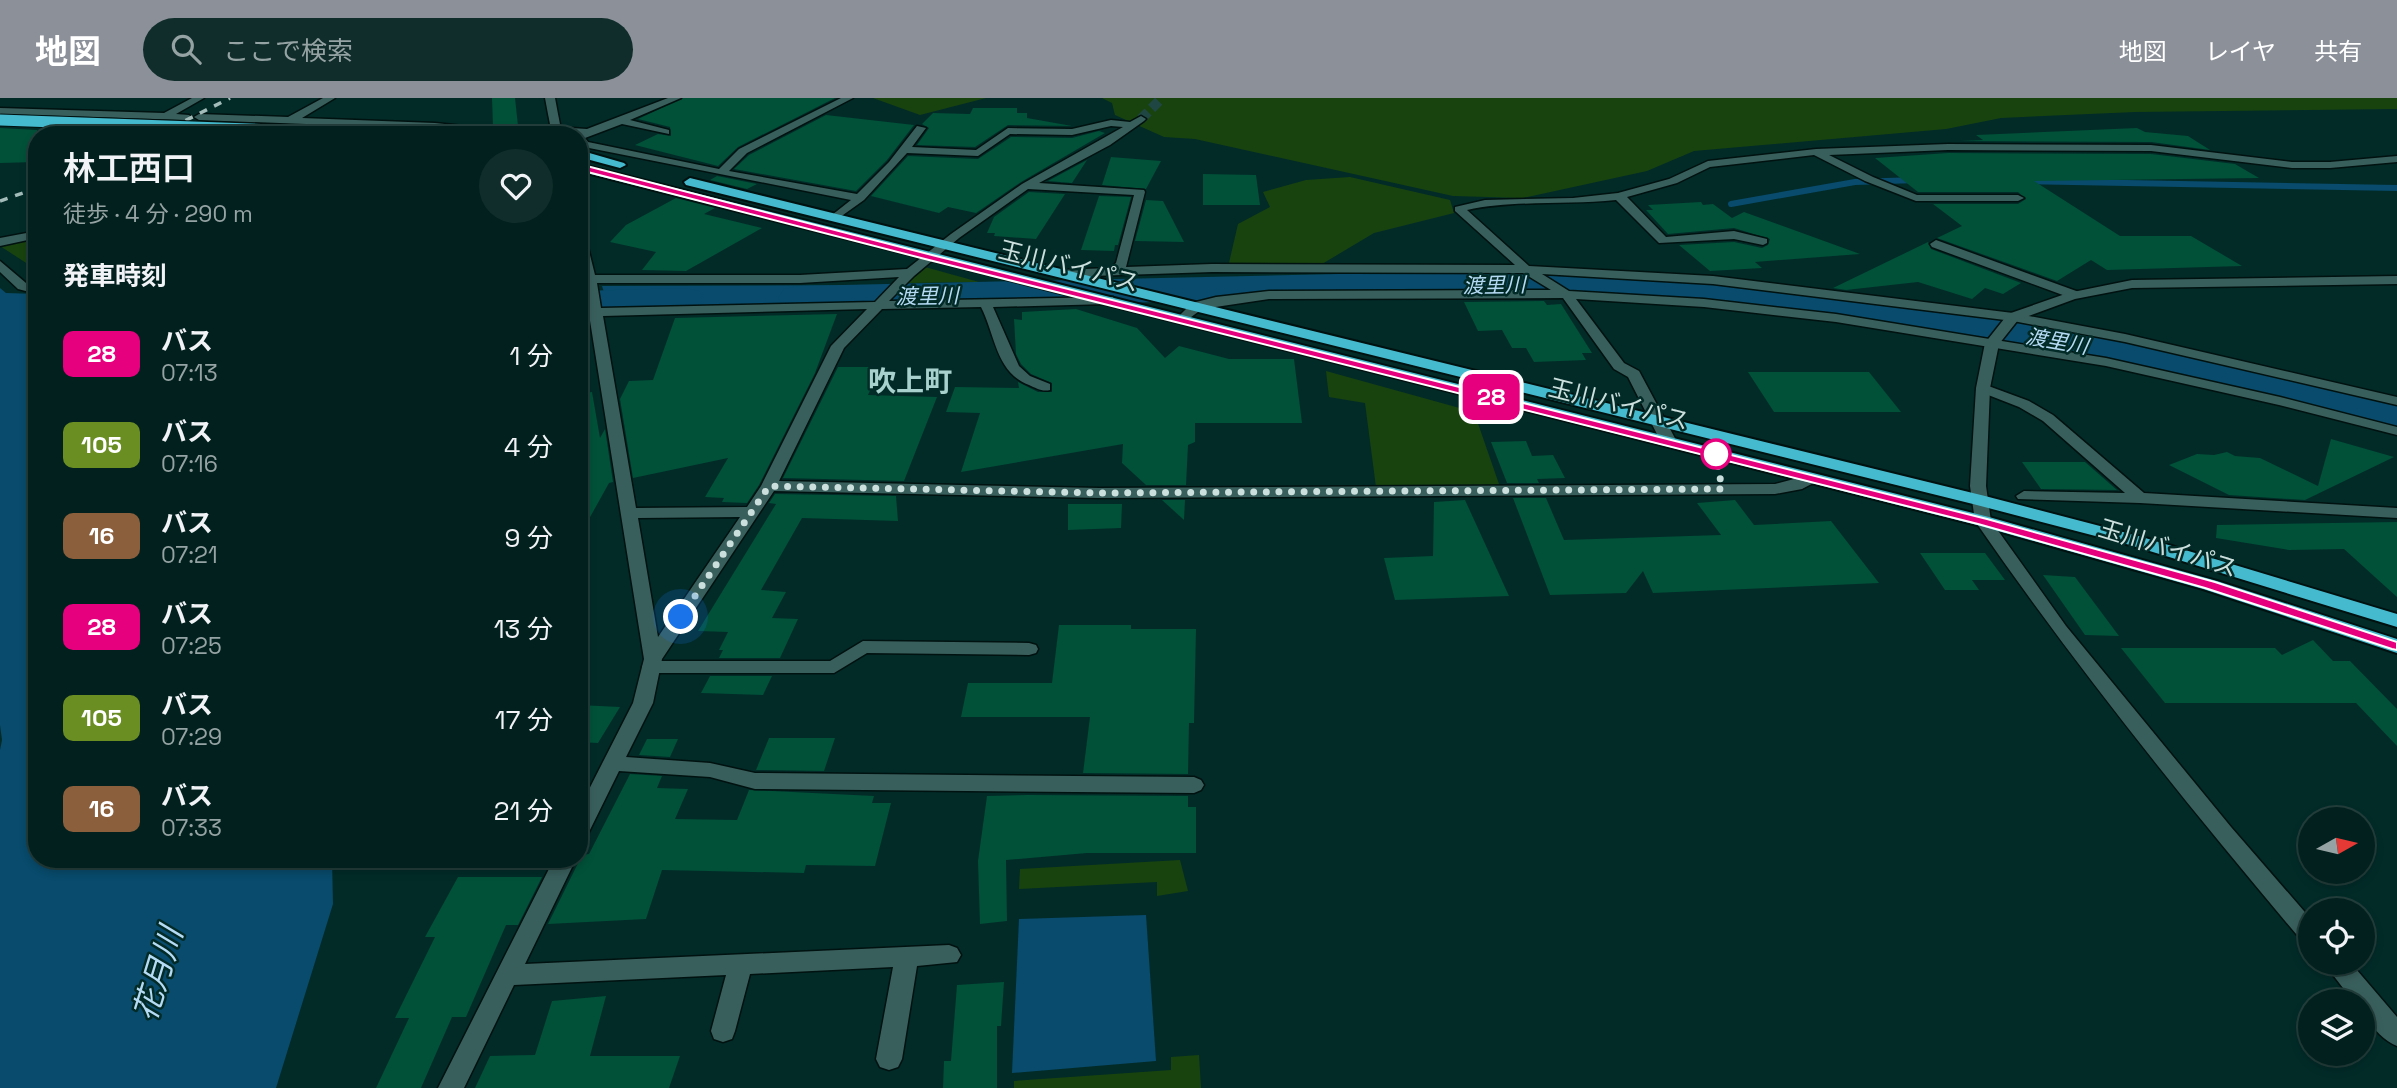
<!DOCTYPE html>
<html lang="ja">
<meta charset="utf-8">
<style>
:root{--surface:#02201e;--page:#102d2b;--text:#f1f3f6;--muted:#96a3a4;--line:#233e3c;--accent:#8c9099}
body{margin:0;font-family:"Space Grotesk","Noto Sans JP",sans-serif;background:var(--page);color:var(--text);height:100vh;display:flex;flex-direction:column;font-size:26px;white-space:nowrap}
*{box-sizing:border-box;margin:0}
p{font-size:23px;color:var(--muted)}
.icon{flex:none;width:38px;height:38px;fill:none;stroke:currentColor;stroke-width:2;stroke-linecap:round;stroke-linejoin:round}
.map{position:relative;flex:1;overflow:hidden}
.sheet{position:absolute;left:28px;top:28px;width:560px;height:742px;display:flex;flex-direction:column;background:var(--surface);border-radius:28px;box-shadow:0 4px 10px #0003,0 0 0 2px var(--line)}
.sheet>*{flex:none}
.badge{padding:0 14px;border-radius:10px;font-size:24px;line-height:46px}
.needle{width:46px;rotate:82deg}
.fabs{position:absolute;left:2298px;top:709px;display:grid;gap:14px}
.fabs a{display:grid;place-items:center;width:77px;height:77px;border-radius:50%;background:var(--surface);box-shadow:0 4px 10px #0003,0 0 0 2px var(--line);font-size:35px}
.you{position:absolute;width:35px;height:35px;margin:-18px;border:5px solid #fff;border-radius:50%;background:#1a73e8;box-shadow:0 0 0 10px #1a73e833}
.map>.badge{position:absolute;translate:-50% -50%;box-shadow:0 0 0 4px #fff}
h2{padding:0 35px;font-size:26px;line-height:63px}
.round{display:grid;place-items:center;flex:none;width:74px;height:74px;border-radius:37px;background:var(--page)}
.overview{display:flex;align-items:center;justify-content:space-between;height:119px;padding:0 35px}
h1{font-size:33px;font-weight:600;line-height:52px}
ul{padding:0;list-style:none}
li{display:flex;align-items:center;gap:21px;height:91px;padding:0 35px}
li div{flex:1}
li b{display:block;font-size:26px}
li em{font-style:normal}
li .badge{min-width:77px;font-weight:700;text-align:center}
header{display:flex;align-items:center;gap:42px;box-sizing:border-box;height:98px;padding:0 35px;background:var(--accent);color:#fff}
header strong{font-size:33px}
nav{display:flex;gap:38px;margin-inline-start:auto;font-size:24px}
.search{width:490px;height:63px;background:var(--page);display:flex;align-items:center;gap:18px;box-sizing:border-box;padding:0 24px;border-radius:38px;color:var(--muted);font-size:26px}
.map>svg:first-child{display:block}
</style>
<header>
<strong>地図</strong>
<div class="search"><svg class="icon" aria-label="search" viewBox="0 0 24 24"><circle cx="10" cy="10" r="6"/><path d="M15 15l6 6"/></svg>ここで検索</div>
<nav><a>地図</a><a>レイヤ</a><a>共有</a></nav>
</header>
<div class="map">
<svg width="2397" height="990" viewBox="0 0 2397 990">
<rect width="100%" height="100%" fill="#022b28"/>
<g fill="#18430e">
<polygon points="873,0 986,0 920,17"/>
<polygon points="1102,0 2397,0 2397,11 2135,14 2001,20 1946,31 1694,53 1647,73 1523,100 1453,98 1195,41 1164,39 1115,17 1112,5"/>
<polygon points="1350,79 1450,102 1454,115 1374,135 1322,166 1229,165 1238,126 1270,109 1263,94 1306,82"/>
<polygon points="37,139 37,172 0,148"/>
<polygon points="925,169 979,184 907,185"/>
<polygon points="1326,273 1474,314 1500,389 1376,389 1365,305 1329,299"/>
<polygon points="1180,762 1188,793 1157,798 1157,784 1019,791 1020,771"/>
<polygon points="1199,957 1201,990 1014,990 1014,983 1171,972 1171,959"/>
</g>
<g fill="#084b6c">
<polygon points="887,187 868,204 609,210 602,188"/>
<polygon points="986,187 1026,198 892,202 908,188"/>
<polygon points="0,190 6,195 37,196 37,761 332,761 333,806 276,990 0,990 0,652 2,642 0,627"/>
<polygon points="1146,817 1156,963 1012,975 1019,821"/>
</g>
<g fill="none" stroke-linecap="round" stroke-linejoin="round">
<g stroke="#084b6c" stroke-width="6">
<polyline points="2023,83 2397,90"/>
<polyline points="1731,106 1855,84 1917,82"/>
</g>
<g fill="#084b6c" fill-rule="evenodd">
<polygon points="1519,172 1717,183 1947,212 2101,238 2397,303 2397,331 2101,264 1947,238 1717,207 1519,196 798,212 784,209 778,200 784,191 798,188"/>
<polygon points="685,190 699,193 705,202 699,211 685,214 579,217 579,193"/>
</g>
</g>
<g fill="#005138">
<polygon points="492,0 515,0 518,28 493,28"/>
<polygon points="683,0 835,0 738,49 718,68 635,47 658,36 671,38 670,29 638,21"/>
<polygon points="973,10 1017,10 1017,15 1027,15 1027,20 1072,28 1008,27 975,49 917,47 929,30 922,26 933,15 970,16"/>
<polygon points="826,17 914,27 887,62 856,93 734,71 749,57"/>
<polygon points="0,30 37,32 37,64 0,65"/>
<polygon points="2137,30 2145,34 2188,38 2210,52 2151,44 1960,43 1983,42 1976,37"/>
<polygon points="1099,33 1105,35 1021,84 976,115 948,109 939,115 871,98 908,58 978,61 1011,39 1072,40"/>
<polygon points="1948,55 2151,56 2235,66 2259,80 2034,83 2120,138 2191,138 2242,168 2107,172 2091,162 2057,183 1937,140 1962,128 1933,106 2018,106 2026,101 2018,94 1918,94 1875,60"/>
<polygon points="1111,59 1161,63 1146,91 1102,87"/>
<polygon points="1087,62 1072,85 1048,83"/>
<polygon points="1203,76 1256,77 1260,107 1203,107"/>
<polygon points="717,78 757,86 747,91 710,82"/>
<polygon points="1029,94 1065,96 1036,141 994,138 995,135 987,135 994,119"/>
<polygon points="1099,98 1131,99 1118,147 1115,147 1114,153 1081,152"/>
<polygon points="676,100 715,110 704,116 762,130 686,173 642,172 656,154 610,144 626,127"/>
<polygon points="1146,102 1163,103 1184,144 1135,143"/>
<polygon points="1701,104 1703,107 1713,106 1732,120 1744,114 1860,156 1755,164 1762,170 1710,173 1679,147 1734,144 1762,150 1768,147 1770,141 1734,130 1668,136 1646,112 1653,112 1648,107"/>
<polygon points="1928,144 1931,151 2021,185 2003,196 1985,190 1972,201 1918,184 1846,192 1833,190"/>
<polygon points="1544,203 1547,207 1561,206 1592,255 1582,255 1586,262 1534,264 1526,250 1512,250 1502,232 1478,233 1464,204"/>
<polygon points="1076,211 1137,230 1165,260 1179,248 1229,261 1294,261 1302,325 1195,325 1195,344 1188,347 1186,387 1146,387 1122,365 1123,346 961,374 980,315 946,314 955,289 1019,290 1018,284 1038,294 1052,294 1052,285 1031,276 1021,266 1016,256 1014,221 1022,222 1022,214"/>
<polygon points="837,216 815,275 759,387 747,405 722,404 724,400 705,399 728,360 633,380 620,301 629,283 653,282 675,220"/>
<polygon points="838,269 881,269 868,297 937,299 904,383 783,380"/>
<polygon points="1748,274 1869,274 1901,314 1774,314"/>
<polygon points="592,294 600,340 605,331 613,384 609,385 579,439 579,295"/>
<polygon points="2331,341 2394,359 2305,402 2229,397 2169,367 2197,356 2214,357 2227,354 2235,358 2260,360 2318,388"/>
<polygon points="1526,343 1532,358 1553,357 1565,380 1537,381 1539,385 1507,385 1491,344"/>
<polygon points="2022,364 2085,364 2117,392 2041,391"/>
<polygon points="775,396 896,398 898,423 802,420 761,492 786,494 772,520 798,521 780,560 719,560 723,552 719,552 728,534 698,533 776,406 769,405"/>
<polygon points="1513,400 1546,400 1564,442 1721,437 1697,405 1735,402 1754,427 1831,423 1879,485 1653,495 1643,473 1626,495 1550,497"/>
<polygon points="1162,402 1185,402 1184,422"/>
<polygon points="1465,402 1509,498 1395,502 1384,460 1433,458 1434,404"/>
<polygon points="1068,406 1122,406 1121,430 1068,432"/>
<polygon points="2397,424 2397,499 2344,451 2289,452 2216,440 2217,427"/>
<polygon points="1920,455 1985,455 2005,482 1972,482 1979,492 1945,492"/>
<polygon points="2043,477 2075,479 2119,538 2085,537"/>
<polygon points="1059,527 1131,527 1131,531 1196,531 1194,625 1189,625 1188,676 1083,675 1090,619 961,619 968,585 1052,585"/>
<polygon points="2313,542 2333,563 2350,563 2397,611 2397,648 2356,605 2165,605 2121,550 2275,550 2282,557"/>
<polygon points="710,578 772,578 763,597 701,595"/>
<polygon points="579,607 620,609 598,645 579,644"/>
<polygon points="769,640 835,640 824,673 756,672"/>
<polygon points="647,641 678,641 670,659 639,657"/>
<polygon points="630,676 662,678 657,690 688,691 675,721 737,722 749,692 874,698 872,705 891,705 875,768 806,767 804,775 662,772 646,821 548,826 582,757 589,756"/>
<polygon points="1028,697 1188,698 1188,709 1196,709 1196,755 1087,755 1006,762 1007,823 980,826 978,763 987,698"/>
<polygon points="458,779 542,779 518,827 506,827 466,919 452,919 421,990 376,990 409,920 395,920 435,839 425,839"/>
<polygon points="1004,884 1001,928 997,928 997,990 943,990 944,963 951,963 957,887"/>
<polygon points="606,898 590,958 680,958 669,990 475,990 490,958 535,957 552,903"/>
</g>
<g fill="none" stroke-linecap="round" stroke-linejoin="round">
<polyline stroke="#204643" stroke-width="10" stroke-dasharray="10 5" stroke-linecap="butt" points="1141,21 1162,0"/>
<defs>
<polygon id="service" points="863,543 1029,545 1036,547 1038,551 1036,555 1029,557 867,555 834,575 651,575 644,573 642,569 644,565 651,563 830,563"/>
<g id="minor">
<polygon points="192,0 204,0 176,16 189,17 191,19 186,22 0,16 0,10 164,15"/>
<path d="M323 0H335L302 20 435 25 502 32 540 28 587 31 668 0H681L630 22 669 32V36L622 26 585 40 588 44 719 71 739 51 841 0H853L747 55 729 73 857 96 889 64 917 28 926 30 912 49 976 52 1008 30 1072 31 1111 22 1130 24 1141 18 1146 21 1144 23 1110 47 1039 85 1144 92 1145 94 1126 169 1212 166 1515 167 1455 113V109L1485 102 1573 100 1618 95 1669 81 1708 63 1816 51 1948 46 2151 47 2292 64H2330L2397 58V64L2330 70H2292L2151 53 1948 52 1829 57 1873 79 1917 97H2018L2024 100 2018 103H1916L1865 83 1814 57 1710 69 1677 85 1627 99 1666 139 1734 133 1767 141V145L1763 147 1734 141 1659 145 1616 102C1569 107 1512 102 1467 112L1529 168 1713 178 2013 215 2125 236 2397 299V307L2125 244 2013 223 1713 186 1542 176 1569 193 1704 201 1836 216 2106 260 2280 299 2397 329V337L2279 307 2106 268 1836 224 1704 209 1576 201 1624 265 1639 273 1677 344 1669 349 1661 344 1628 279 1614 271 1563 200 1269 201 1202 211 1183 225 1176 221 1192 205 1216 199 1269 193 1551 192 1523 175 1212 174 1062 179 1056 175 1058 172 1110 170 1116 165 1134 97 1028 91 959 140 914 178 889 203 1113 199 1114 202 1108 206 993 209 1019 268 1030 278 1050 286V292C1042 294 1036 290 1029 287 996 275 995 236 981 209L882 211 844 250 779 383 1099 390 1775 386 1813 376 1821 381 1802 391 1775 396 1099 400 774 393 662 561 653 605 626 659 710 665 755 675 1194 679 1201 682 1204 687 1201 692 1194 695 755 691 710 679 619 673 587 738 579 740V711L633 605 644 561 584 185 579 184V178L583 177 579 162V134L585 137 595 177H800L907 171 951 136 1022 86 1123 29 1111 28 1072 37 1010 36 978 58 907 55 864 102 836 122 832 121V117L851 102 584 49 579 47 577 36 540 34 490 37 435 31 199 22 194 19 199 16 288 19ZM899 179 875 204 601 210 597 185H800ZM867 211 831 248 761 388 747 409 636 410 603 218ZM740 419 658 539 638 420Z"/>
<polygon points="37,133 37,140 0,148 0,140"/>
<polygon points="1936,142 2079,194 2081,197 2079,200 2071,200 1932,149 1930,146"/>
<polygon points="0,163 26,185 37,188 37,196 18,191 0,174"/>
<polygon points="1983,286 2029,303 2053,317 2144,395 2397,410 2397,420 2140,405 2018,401 2016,398 2024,393 2125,395 2043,323 2019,309 1978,293 1978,287"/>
<path d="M1983 418 1989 420 2066 528 2231 729 2310 820V846L2302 843C2187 707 2076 569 1975 423Z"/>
<polygon points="554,761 576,761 525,866 949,847 957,850 961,857 957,864 917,868 902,961 898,969 889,972 880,969 876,961 893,869 750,876 735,933 732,941 723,944 714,941 711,933 726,877 514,887 464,990 438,990"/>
<path d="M2323 864H2350L2397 919V948C2381 942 2362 920 2362 903H2353Z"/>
</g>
<g id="tertiary">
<polygon points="545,0 555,0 562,37 552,37"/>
<polygon points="2397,178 2397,186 2132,190 2075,201 2018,222 1999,246 1990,290 1986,388 1991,423 1983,428 1975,423 1970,388 1976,290 1985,245 2008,216 2068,195 2132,182"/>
</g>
<g id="trunk">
<polygon points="579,52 624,65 626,67 620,70 579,59"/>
<polygon points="579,66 1989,419 2217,483 2397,541 2397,555 2203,491 1977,427 579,73"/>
<polygon points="690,80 1985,398 2142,439 2397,516 2397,529 2130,447 1973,406 686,87 684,84"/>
</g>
</defs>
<use href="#service" stroke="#001210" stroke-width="3"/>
<use href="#minor" stroke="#001210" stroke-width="3"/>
<use href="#tertiary" stroke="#001210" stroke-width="3"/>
<use href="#trunk" stroke="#001210" stroke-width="4"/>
<use href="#service" fill="#395f5c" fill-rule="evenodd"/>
<use href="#minor" fill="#395f5c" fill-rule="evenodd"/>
<use href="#tertiary" fill="#395f5c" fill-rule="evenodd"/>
<use href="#trunk" fill="#45bace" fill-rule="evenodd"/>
<g stroke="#a4bcb9" stroke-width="3.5" stroke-dasharray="8 8" stroke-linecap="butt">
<polyline points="157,37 230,0"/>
<polyline points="0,103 37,90"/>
</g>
<defs>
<polyline id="trunk-bridge" points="0,22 410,37"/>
</defs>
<use href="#trunk-bridge" stroke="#001210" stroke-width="13" stroke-linecap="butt"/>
<use href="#trunk-bridge" stroke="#45bace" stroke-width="11"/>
</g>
<polygon fill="#e6007e" stroke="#fff" stroke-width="2" points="579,66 932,157 1987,421 2215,484 2397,544 2397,552 2392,551 2205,490 1978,426 925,161 576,71"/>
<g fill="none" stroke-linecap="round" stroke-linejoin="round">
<polyline stroke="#cbdfdd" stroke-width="7" stroke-dasharray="0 12.6" points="681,519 769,388 1099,395 1722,391 1716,356"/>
</g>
<circle fill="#fff" stroke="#e6007e" stroke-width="3.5" cx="1716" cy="356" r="14"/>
<g text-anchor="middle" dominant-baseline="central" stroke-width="5" stroke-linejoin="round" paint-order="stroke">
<g font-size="21" font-style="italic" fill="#b4daf4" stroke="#022b28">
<text transform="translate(1494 187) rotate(-1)">渡里川</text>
<text transform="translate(927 198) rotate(-1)">渡里川</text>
<text transform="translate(2057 243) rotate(10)">渡里川</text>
</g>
<g font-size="24" fill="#cbdfdd" stroke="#022b28">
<text transform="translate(1069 168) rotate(14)">玉川バイパス</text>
<text transform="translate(1619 306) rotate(14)">玉川バイパス</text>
<text transform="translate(2168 450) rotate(17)">玉川バイパス</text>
</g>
<g font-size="28" font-weight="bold" fill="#a8d1cd" stroke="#022b28">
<text x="910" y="283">吹上町</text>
</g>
<g font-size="32" font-style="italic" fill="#b4daf4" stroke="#022b28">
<text transform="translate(158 876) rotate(-73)">花月川</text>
</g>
</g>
</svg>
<div class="fabs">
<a><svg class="needle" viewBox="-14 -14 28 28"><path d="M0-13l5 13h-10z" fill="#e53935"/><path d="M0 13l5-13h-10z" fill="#96a3a4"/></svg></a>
<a><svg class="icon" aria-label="locate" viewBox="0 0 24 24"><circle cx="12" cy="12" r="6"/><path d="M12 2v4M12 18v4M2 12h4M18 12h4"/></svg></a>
<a><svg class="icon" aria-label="layers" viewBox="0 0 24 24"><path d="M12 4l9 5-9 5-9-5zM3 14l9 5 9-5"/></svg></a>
</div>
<div class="you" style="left:681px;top:519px"></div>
<b class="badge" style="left:1491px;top:299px;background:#e6007e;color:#fff">28</b>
<section class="sheet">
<div class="overview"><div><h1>林工西口</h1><p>徒歩 · 4 分 · 290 m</p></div><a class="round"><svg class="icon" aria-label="heart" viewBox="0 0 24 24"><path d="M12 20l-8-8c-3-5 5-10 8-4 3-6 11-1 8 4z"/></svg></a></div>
<h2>発車時刻</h2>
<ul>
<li><span class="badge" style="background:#e6007e;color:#fff">28</span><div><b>バス</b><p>07:13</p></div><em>1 分</em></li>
<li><span class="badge" style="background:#6b8e23;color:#fff">105</span><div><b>バス</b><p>07:16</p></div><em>4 分</em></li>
<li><span class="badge" style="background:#8b5e3c;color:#fff">16</span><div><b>バス</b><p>07:21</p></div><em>9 分</em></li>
<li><span class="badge" style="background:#e6007e;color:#fff">28</span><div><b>バス</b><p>07:25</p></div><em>13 分</em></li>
<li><span class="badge" style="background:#6b8e23;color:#fff">105</span><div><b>バス</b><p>07:29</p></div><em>17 分</em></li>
<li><span class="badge" style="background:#8b5e3c;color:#fff">16</span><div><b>バス</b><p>07:33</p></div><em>21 分</em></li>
</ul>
</section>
</div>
